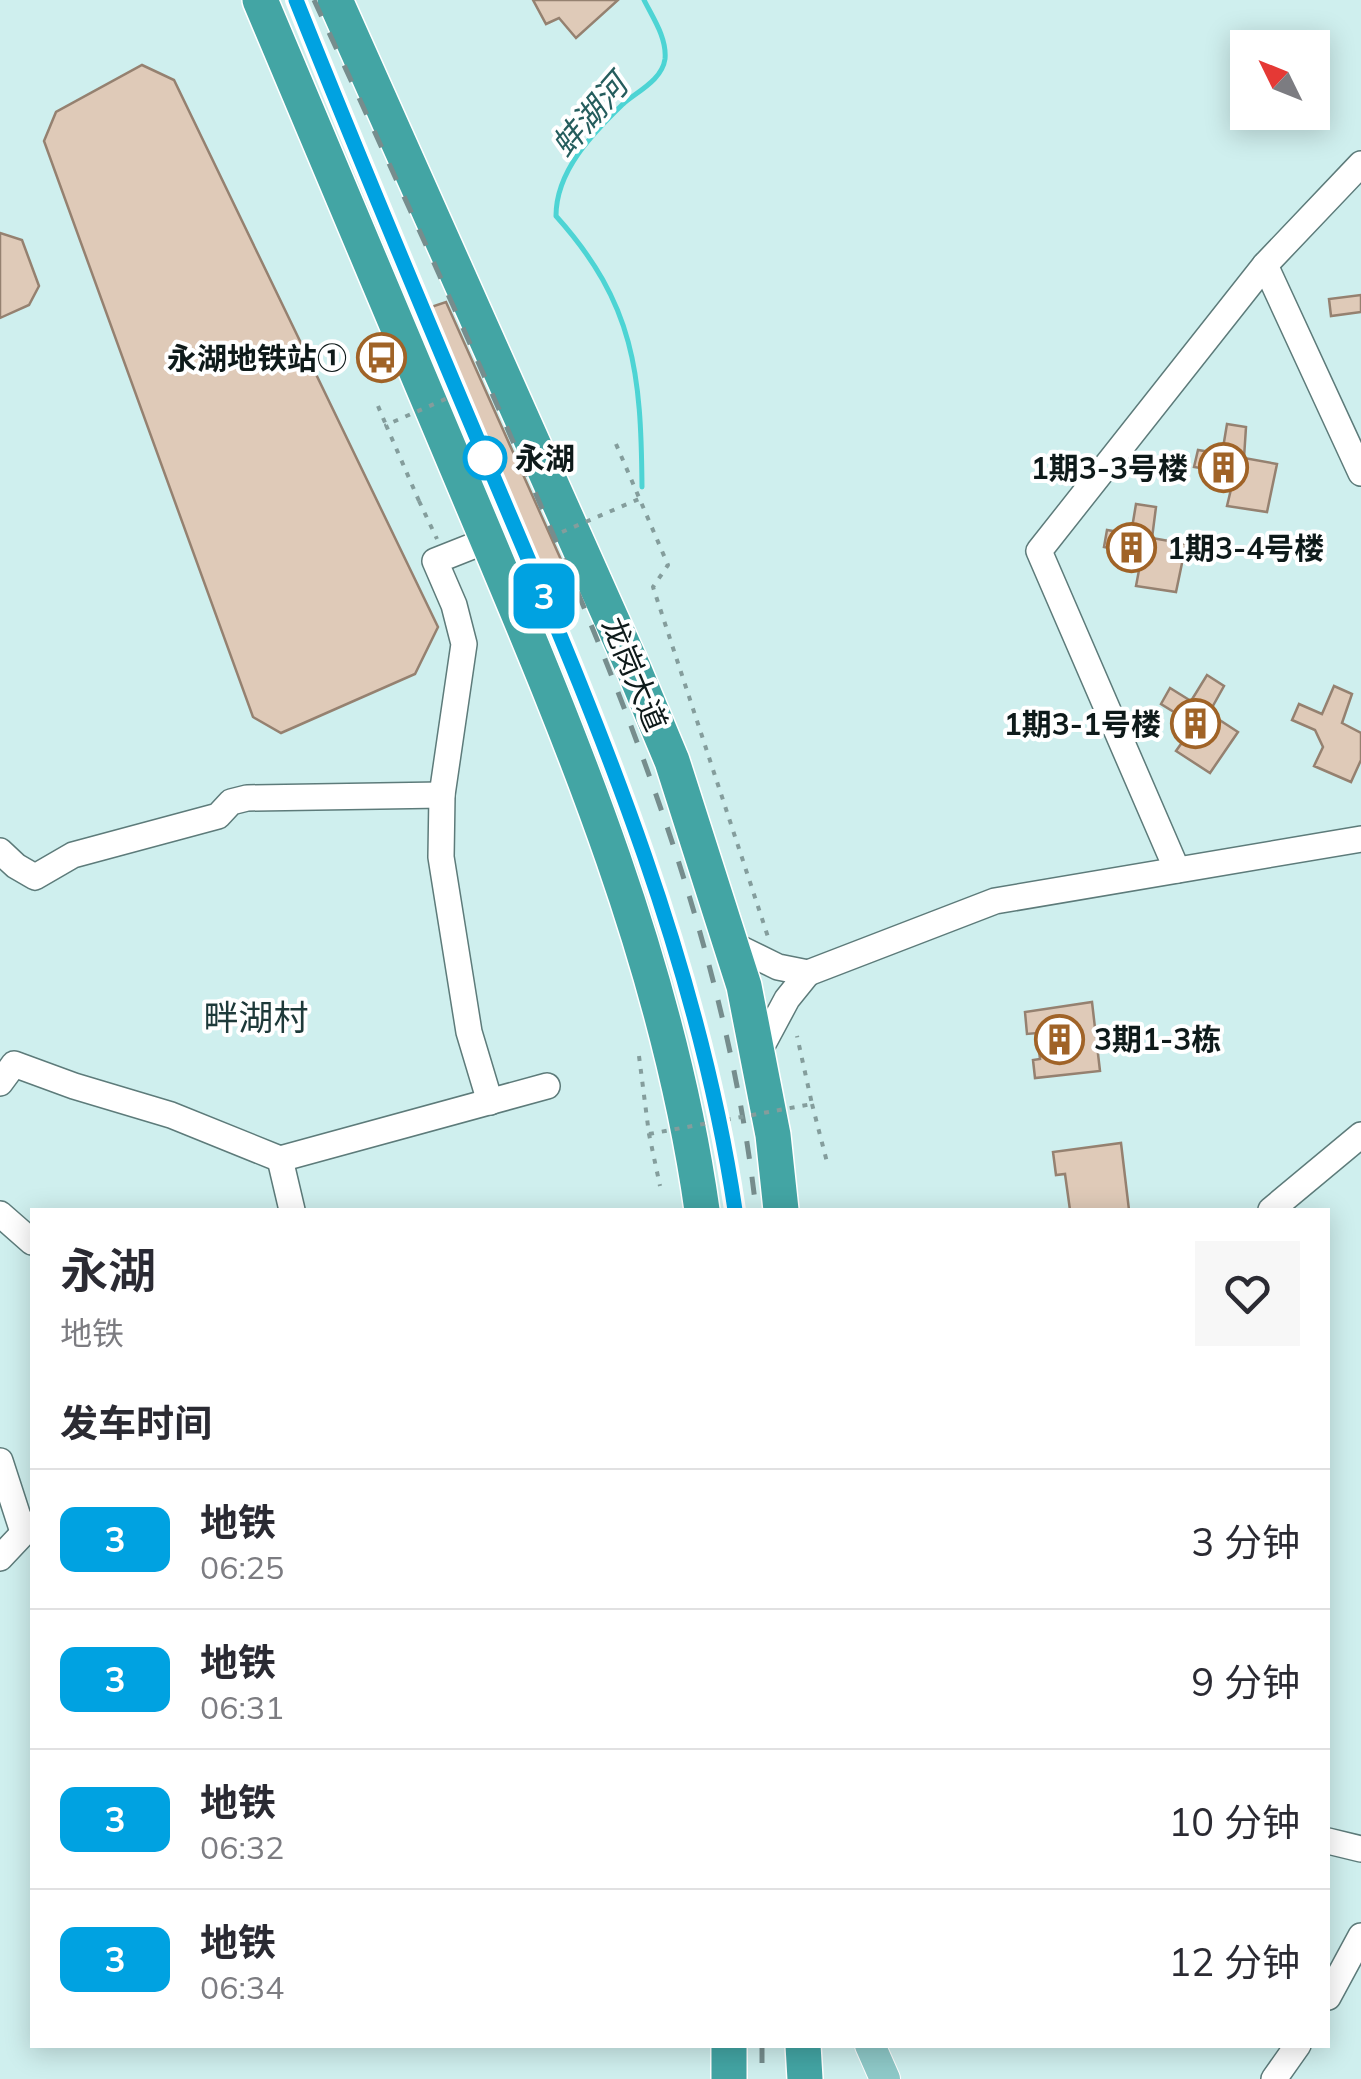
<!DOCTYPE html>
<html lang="zh">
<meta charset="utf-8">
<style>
:root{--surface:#fff;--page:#f7f7f7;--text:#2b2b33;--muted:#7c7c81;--line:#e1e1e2}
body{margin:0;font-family:Mulish,"Noto Sans SC",sans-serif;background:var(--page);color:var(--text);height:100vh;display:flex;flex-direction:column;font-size:38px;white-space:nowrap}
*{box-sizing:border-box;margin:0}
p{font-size:32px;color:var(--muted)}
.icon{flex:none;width:55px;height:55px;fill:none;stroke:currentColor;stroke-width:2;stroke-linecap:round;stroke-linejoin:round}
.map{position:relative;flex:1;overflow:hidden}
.details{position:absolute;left:30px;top:1208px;width:1300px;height:840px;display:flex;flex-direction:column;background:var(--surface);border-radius:0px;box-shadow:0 5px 25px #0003}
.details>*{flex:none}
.badge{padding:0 20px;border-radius:15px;font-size:35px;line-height:65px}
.needle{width:65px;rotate:313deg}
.fabs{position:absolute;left:1230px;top:30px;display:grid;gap:20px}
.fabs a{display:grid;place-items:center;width:100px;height:100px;border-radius:0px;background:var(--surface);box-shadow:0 5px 25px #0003;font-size:50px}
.map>.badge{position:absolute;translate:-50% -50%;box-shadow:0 0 0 5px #fff}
h2{padding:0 30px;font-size:38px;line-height:90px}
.round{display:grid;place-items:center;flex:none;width:105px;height:105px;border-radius:0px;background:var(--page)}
.summary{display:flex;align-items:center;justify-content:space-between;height:170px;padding:0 30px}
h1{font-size:48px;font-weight:600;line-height:75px}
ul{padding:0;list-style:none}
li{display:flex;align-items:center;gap:30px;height:140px;padding:0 30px;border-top:2px solid var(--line)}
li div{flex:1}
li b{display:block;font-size:38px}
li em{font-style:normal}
li .badge{min-width:110px;font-weight:700;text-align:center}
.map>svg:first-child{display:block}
</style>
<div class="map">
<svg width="1361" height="2079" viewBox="0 0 1361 2079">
<rect width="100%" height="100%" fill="#cfefee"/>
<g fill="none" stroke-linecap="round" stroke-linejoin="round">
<path stroke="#4dd4d4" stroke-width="5" d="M642 487C641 374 635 304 556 216 556 171 592 134 623 104 638 91 662 80 665 59 667 38 653 18 644 0"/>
</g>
<g fill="#dfcab8" stroke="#958170" stroke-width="2.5">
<polygon points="533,0 618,0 576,38 559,18 546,24"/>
<polygon points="142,65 174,80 438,627 415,674 281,733 253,717 44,141 56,112"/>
<polygon points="0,233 22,240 39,286 29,305 0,318"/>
<polygon points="1361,295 1361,312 1331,316 1329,299"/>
<polygon points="446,302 579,600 569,608 542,610 418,320 428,308"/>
<polygon points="1227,424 1246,427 1244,458 1277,464 1267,512 1227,506 1232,485 1219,471 1194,467 1198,450 1222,454"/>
<polygon points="1136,504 1156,507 1152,538 1186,544 1176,592 1136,586 1140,565 1128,552 1104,547 1107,530 1131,534"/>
<polygon points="1207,675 1224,686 1209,713 1238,732 1210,773 1176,751 1188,734 1182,717 1161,704 1170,688 1191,701"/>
<polygon points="1334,686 1352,694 1342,723 1361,733 1361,760 1351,782 1314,766 1323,747 1315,730 1292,720 1299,704 1322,714"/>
<polygon points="1092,1002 1100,1071 1035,1078 1033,1060 1040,1059 1037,1033 1027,1034 1025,1012"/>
<polygon points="1121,1143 1129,1210 1070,1210 1065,1174 1056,1175 1053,1152"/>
</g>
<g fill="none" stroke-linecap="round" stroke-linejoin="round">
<defs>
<g id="minor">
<polyline points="1265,265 1361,473"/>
<polyline points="488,540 435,561 454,605 464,644 442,795 441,857 469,1032 490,1102"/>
<polyline points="0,851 16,866 35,877 73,855 218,816 231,802 247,798 442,795"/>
<polyline points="1177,870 1039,551 1265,265 1361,164"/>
<polyline points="731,944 778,967 808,973 787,999 757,1055"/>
<polyline points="808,973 995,901 1361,839"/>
<polyline points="0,1083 14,1064 74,1086 171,1115 280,1159 547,1086"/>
<polyline points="280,1159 292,1210"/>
<polyline points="1271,1210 1361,1135"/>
<polyline points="0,1214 32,1242"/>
<polyline points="0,1461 23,1532"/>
<polyline points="0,1558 32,1524"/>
<polyline points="1328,1841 1361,1849"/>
<polyline points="1328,1997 1361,1936"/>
<polyline points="1274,2079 1298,2045"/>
</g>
<polyline id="major" points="870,2045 885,2079"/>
<g id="highway">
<path d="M260 0C333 174 407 348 480 522 574 745 668 969 702 1210"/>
<polyline points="335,0 634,670 672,761 744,986 773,1135 781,1210"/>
<polyline points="729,2045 729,2079"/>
<polyline points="803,2045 805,2079"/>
</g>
</defs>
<use href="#minor" stroke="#5d7b7a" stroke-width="28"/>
<use href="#major" stroke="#fff" stroke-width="32"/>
<use href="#highway" stroke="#fff" stroke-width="38"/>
<g stroke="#849d9c" stroke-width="4" stroke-dasharray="5 8" stroke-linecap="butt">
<polyline points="378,406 386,425"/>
<polyline points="616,444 668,565 653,587 769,940"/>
<polyline points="419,501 437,539"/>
<polyline points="639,1056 649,1134 660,1186"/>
<polyline points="812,1104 828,1166"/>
</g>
<use href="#minor" stroke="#fff" stroke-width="25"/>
<use href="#major" stroke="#8ec9c8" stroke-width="30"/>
<use href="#highway" stroke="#43a5a4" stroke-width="35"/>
<g stroke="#768d8d" stroke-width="5" stroke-dasharray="18 18" stroke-linecap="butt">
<path d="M296 0C364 168 433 335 504 502 601 731 699 962 735 1210"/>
<path d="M314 0C388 160 461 321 531 483 632 715 728 956 756 1210"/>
<polyline points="762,2045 762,2079"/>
</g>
<g stroke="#849d9c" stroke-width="4" stroke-dasharray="5 8" stroke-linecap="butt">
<polyline points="419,501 386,425 450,397"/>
<polyline points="562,532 639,499"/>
<polyline points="649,1134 812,1104 797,1036"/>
</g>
</g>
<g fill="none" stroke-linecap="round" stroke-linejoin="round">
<defs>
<path id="line" d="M296 0C365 173 437 344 510 516 605 740 699 967 735 1210"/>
</defs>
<use href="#line" stroke="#fff" stroke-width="22"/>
<use href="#line" stroke="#00a2e1" stroke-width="15"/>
</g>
<defs>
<symbol id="bus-ring" viewBox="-11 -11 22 22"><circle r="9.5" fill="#fff" stroke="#a06327" stroke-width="1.5"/><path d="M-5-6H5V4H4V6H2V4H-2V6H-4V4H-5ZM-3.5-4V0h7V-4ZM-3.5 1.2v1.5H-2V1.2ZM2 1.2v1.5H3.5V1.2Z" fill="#a06327"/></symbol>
<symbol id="building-ring" viewBox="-11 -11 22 22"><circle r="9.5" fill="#fff" stroke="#a06327" stroke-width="1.5"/><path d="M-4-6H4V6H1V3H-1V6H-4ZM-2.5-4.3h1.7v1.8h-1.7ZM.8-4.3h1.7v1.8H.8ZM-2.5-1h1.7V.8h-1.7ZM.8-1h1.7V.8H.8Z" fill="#a06327"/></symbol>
</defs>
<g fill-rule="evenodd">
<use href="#bus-ring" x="354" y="330" width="55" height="55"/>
<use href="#building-ring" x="1196" y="440" width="55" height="55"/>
<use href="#building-ring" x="1104" y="520" width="55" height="55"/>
<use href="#building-ring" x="1168" y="696" width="55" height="55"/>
<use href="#building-ring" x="1032" y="1012" width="55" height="55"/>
</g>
<circle fill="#fff" stroke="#00a2e1" stroke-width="5" cx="485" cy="458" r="20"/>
<g text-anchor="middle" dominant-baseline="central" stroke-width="8" stroke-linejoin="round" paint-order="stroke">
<g font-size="30" font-weight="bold" fill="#0e1a1a" stroke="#fff" text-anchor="end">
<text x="347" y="358">永湖地铁站①</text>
<text x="1188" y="468">1期3-3号楼</text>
<text x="1167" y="548" text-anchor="start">1期3-4号楼</text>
<text x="1161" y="724">1期3-1号楼</text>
<text x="1094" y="1039" text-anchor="start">3期1-3栋</text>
</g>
<g font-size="30" font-weight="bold" fill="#0e1a1a" stroke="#fff" text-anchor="start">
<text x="515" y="458">永湖</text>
</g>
<g font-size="30" fill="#0e1a1a" stroke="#fff">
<text transform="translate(635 674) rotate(67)">龙岗大道</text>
</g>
<g font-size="32" font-style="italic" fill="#255d5d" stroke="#fff">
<text transform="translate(589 115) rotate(-49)">蚌湖河</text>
</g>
<g font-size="35" fill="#1d3939" stroke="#fff">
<text x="256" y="1017">畔湖村</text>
</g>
</g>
</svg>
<div class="fabs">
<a><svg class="needle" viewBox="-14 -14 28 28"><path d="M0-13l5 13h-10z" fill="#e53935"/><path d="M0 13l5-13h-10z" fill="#7c7c81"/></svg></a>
</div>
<b class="badge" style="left:544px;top:596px;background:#00a2e1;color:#fff">3</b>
<section class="details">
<div class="summary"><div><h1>永湖</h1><p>地铁</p></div><a class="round"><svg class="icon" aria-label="heart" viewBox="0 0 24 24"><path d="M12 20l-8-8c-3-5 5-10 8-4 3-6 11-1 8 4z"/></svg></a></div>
<h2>发车时间</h2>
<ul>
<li><span class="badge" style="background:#00a2e1;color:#fff">3</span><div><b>地铁</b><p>06:25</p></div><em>3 分钟</em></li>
<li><span class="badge" style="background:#00a2e1;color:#fff">3</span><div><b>地铁</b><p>06:31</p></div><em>9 分钟</em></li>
<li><span class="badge" style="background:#00a2e1;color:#fff">3</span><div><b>地铁</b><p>06:32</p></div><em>10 分钟</em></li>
<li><span class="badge" style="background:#00a2e1;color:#fff">3</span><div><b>地铁</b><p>06:34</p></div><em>12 分钟</em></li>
</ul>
</section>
</div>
